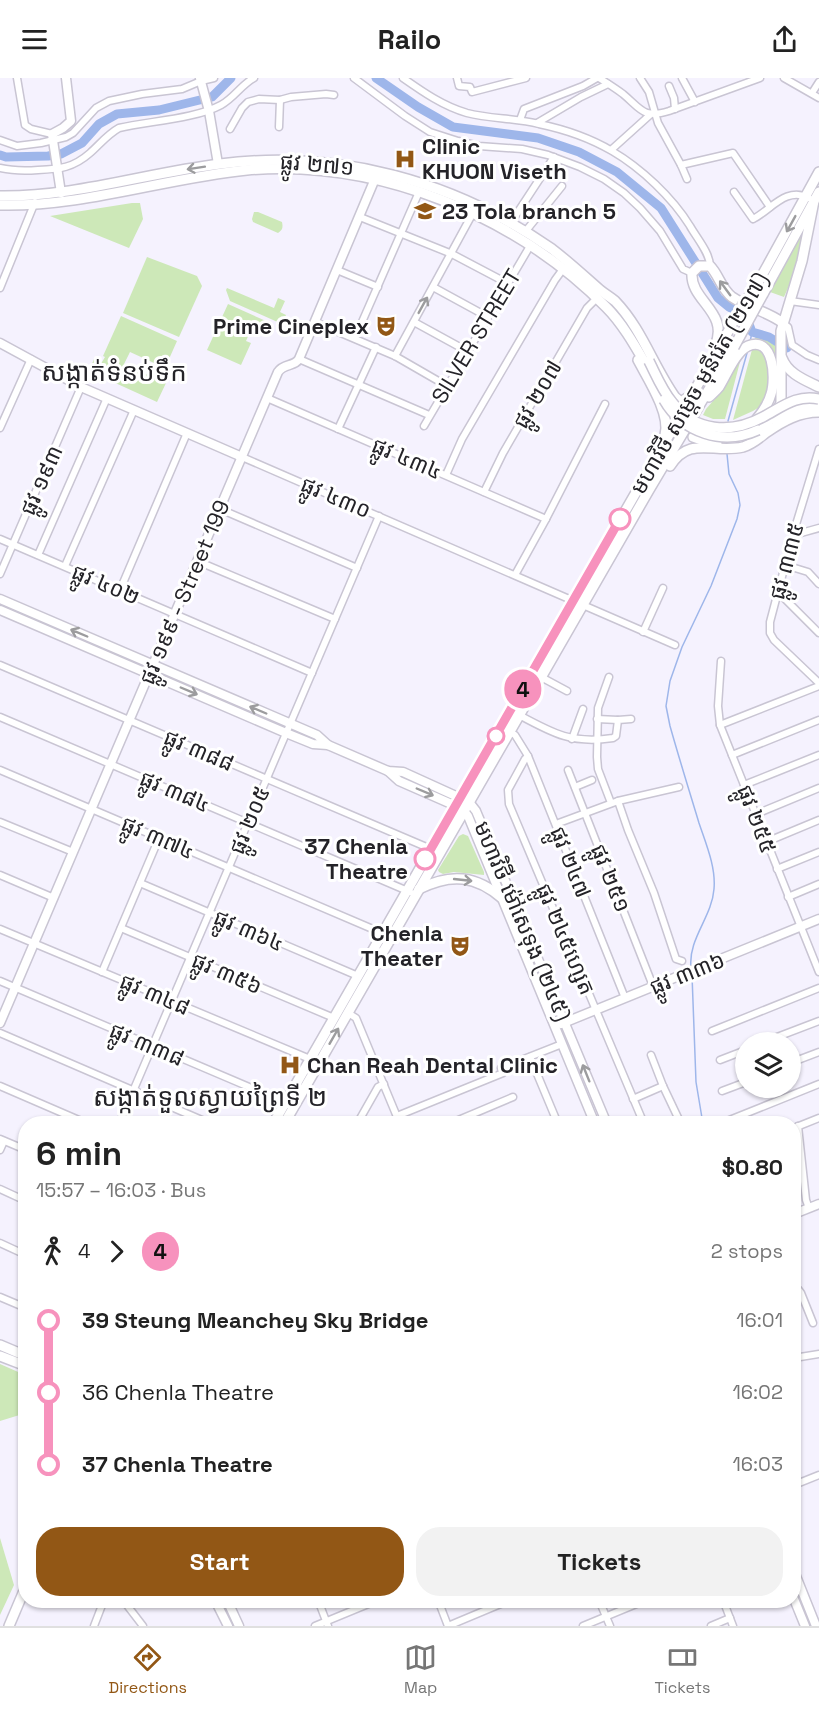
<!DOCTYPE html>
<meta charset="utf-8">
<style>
:root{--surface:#fff;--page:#f2f2f2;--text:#222;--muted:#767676;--line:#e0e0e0;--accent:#925715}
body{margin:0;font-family:"Space Grotesk","Noto Sans Khmer",sans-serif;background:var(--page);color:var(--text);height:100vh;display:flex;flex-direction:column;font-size:22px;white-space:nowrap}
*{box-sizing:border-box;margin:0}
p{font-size:20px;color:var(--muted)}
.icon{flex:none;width:33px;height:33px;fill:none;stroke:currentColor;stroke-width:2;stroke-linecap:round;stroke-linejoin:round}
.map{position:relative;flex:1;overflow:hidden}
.side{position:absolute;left:18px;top:1038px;width:783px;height:492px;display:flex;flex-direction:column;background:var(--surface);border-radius:24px;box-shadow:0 2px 4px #0004}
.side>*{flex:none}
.badge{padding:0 12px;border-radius:20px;font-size:21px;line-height:39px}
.controls{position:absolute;left:735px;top:954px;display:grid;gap:12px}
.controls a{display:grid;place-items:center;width:66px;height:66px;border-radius:50%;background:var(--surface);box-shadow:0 2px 4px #0004;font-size:30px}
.map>.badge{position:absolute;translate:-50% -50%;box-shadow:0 0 0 3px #fff}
.legs{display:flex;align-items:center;gap:9px;height:66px;padding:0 18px;font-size:20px}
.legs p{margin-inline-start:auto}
.head{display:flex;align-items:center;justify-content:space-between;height:102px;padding:0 18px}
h1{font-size:33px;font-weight:600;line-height:45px}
.cta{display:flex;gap:12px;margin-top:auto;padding:12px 18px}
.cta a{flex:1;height:69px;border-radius:24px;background:var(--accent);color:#fff;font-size:24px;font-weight:600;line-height:69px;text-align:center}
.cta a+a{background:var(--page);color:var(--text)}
ul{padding:0 18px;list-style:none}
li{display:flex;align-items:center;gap:21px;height:72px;font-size:22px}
li i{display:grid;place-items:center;width:9px;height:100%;margin:0 8px;background:currentColor}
li i::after{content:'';width:15px;height:15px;margin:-8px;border:4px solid;border-radius:50%;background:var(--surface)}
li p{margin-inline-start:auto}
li:first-child i{background:linear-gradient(#0000 50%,currentColor 0)}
li:last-child i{background:linear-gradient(currentColor 50%,#0000 0)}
header{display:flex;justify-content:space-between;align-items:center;height:78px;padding:0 18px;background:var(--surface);font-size:27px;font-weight:600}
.menu{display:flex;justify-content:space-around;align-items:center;height:84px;border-top:2px solid var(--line);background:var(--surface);font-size:16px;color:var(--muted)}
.menu a{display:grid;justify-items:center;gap:3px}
.menu .on{color:var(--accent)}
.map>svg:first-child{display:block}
</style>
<header><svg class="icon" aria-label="menu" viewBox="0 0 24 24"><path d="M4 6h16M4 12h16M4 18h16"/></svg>Railo<svg class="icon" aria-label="share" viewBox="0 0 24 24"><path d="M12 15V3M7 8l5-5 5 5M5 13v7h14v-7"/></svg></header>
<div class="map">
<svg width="819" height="1548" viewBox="0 0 819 1548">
<rect width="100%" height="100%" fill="#f5f2fe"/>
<g fill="#cde8b8">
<polygon points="132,125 140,125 143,141 129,170 50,138"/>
<path d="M254 134H258L282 144C283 149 283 152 278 155L253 144 252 141Z"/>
<path d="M799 157 802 161C800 181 792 201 784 219L770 214Z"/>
<polygon points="147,179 197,198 202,208 179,259 123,235"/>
<polygon points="227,210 274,230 278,220 285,223 280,234 286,237 282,246 230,223 226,212"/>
<polygon points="228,226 266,243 264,249 254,245 246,263 251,265 241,287 207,272"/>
<polygon points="121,238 177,263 165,290 130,274 124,286 166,305 157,324 89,293 94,281 102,284 105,279 103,278"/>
<polygon points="756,257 777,266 777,318 753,333 733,342"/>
<polygon points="741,280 725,341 713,341 703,337 706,331 722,313"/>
<polygon points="463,756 468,758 484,794 484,797 454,794 443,796 439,794 438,792 459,758"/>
<polygon points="0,1286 25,1297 26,1335 0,1343"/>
<polygon points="0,1460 14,1507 0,1537"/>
</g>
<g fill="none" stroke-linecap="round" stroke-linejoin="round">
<g stroke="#9eb6ea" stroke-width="1.5">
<polyline points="750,264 752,254"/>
<polyline points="728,343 747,275"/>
<path d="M691 889C688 861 712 839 714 811 716 789 706 766 699 745 689 712 679 680 670 648L666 628 670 603 682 569 711 508 737 441 740 427 738 415 729 396 727 376"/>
<polyline points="692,897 696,1004 703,1046"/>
</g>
<g stroke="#9eb6ea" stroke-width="9">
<polyline points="376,0 418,29 453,49 538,60 579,74 617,94 661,130 718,220 729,229 746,238 752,254 769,259 787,270"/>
<polyline points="0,77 6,79 48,78 61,76 82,65 99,46 117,36 159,32 212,19 231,0"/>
</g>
<defs>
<g id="street">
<polyline points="17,0 25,47 31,51 52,56"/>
<polyline points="354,0 405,38 430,54 458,63 479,68 522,71 548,77 580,89 604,101 624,115 640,130 660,153 683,191 692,195"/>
<path d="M403 0C423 14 443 28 467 35 490 41 515 40 539 46 563 51 590 60 612 73 641 90 672 119 690 148 696 159 710 175 710 188"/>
<polyline points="457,0 459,8 470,9 472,14 526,0"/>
<path d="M599 0C607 5 615 10 623 16 641 31 643 41 669 33L760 0"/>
<polyline points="640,0 649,14 658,45 681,87 687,101"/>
<polyline points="682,0 695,24"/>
<polyline points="784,0 819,20"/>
<polyline points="669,8 674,20 675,31"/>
<polyline points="812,15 819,4"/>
<polyline points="520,42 524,31 583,8 597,0"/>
<polyline points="537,45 581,19 608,6"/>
<polyline points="279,49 280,22"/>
<polyline points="230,51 242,30 248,24 259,21 280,22 291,19 326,16 334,17"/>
<polyline points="0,62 17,68 41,65 66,59 73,55 96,30 109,23 142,16 182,11 201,3 214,0"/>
<polyline points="611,72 651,36"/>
<polyline points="681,87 733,75 770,129"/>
<path d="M0 90C13 93 25 93 38 92 60 91 73 90 90 75 100 66 108 56 119 50 149 43 195 41 221 27 234 20 242 6 254 0"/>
<path d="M734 114 753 141C771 132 786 108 809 120"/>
<polyline points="360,139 452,176 507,205"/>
<polyline points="510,146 554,79"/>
<polyline points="525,154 562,108"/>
<polyline points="337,192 378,209"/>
<polyline points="433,209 488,239"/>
<polyline points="0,210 35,124"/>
<polyline points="790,223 819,227"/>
<polyline points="315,244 395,278 447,308"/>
<polyline points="414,244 467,273"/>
<polyline points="783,245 788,249 792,267 807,277 819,282"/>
<polyline points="355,260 419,114"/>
<polyline points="395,278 474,133"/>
<polyline points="299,281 429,337"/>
<polyline points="267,320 546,441"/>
<polyline points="424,348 530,168"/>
<polyline points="0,350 31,281"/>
<polyline points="338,351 376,269"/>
<polyline points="819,371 794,453 770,544 770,555 774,562 819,605"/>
<polyline points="242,379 675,567"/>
<polyline points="446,397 462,361 555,202 563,191"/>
<polyline points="484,414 503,375 587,230 596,221"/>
<polyline points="220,431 357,490"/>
<polyline points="794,453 801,455 819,450"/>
<polyline points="0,461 312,595"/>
<polyline points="38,477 107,320"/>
<polyline points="197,483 335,541"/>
<polyline points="785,487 808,494 819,506"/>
<polyline points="65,488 134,332"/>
<polyline points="0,496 81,309"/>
<polyline points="515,497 546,441 605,326"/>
<polyline points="120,512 187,355"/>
<polyline points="778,514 819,555"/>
<polyline points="643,554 663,510"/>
<polyline points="721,583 718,628 720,647 819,894"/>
<polyline points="0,587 431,771"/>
<polyline points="541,599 567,613"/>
<polyline points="609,599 598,630 597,679 598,691 611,725"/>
<path d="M519 637C554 656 572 666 613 660L616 658 618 642 631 641"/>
<polyline points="0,639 410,814"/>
<polyline points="597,641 618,642"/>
<polyline points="720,647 819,608"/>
<polyline points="510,654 515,657 528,678 625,920"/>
<polyline points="572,661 583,631"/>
<polyline points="732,677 819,642"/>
<polyline points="528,678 525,681 508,712 509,726 644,1046"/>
<polyline points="0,692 382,855"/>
<polyline points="568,692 653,908"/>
<polyline points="744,707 819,677"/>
<polyline points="575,709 592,702"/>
<polyline points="618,723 628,752 654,815 676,881 682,883"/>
<polyline points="756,736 819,710"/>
<polyline points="0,744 73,774"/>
<polyline points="556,746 618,723 679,709"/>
<polyline points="766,764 819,742"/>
<polyline points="777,791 819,774"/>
<polyline points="0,797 54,820"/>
<polyline points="140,805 358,898"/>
<polyline points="788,819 819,806"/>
<polyline points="121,850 334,940"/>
<polyline points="0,851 310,981"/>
<polyline points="102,894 159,760"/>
<polyline points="0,903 275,1020 287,1027"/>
<polyline points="348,935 356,940 400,1046"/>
<polyline points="712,953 819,910"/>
<polyline points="0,955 211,1046"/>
<polyline points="764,964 819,943"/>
<polyline points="651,977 663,1008 681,1046"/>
<polyline points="530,979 558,1046"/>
<polyline points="720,982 746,972"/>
<polyline points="790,985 819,974"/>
<polyline points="501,990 562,966"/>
<polyline points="0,1008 88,1046"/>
<polyline points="722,1013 746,1004"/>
<polyline points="633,1021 663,1008"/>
<polyline points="397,1038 503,995"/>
<polyline points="722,1045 819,1006"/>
<polyline points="119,1046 379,438"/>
<polyline points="357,1046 378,1009 384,1006"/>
<polyline points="449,1046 513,1019"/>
<polyline points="798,1048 806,1122 809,1130"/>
<polyline points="794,1050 819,1040"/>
<polyline points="0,1061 26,1072"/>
<polyline points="0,1072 4,1063"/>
<polyline points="0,1111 26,1123"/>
<polyline points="0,1165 26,1177"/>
<polyline points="794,1212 798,1211 801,1215 813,1245"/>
<polyline points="0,1219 26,1230"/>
<polyline points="20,1275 26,1264"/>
<polyline points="794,1280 819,1276"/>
<polyline points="794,1407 819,1397"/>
<polyline points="123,1522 143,1548"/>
<polyline points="318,1522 328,1548"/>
<polyline points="438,1522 448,1548"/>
<polyline points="599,1522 610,1548"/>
<polyline points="723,1522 733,1548"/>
<polyline points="94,1548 104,1522"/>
<polyline points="315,1548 378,1522"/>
<polyline points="448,1548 510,1522"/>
<polyline points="583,1548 646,1522"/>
<polyline points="711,1548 730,1540"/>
</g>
<g id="secondary">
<polyline points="200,0 209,33 218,86"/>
<polyline points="61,115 52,56 63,50 71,43 66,0"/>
<polyline points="0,265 81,309 242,379"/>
<polyline points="0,521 317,657 328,667"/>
<polyline points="0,532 286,655 313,666 328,667 388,693 403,694 469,724 476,733 607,1046"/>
<polyline points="388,693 399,703 456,728 464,733 468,738 595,1046"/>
<path d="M0 945 278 294C284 285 294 289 299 281L377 96"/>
<polyline points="561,946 819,841"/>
<polyline points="794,1136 819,1126"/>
<polyline points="794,1493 816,1548"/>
<polyline points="794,1521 805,1548"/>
<polyline points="215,1522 228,1548"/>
<polyline points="227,1522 239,1548"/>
</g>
<g id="primary">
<path d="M0 118C75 119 146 95 220 86 338 71 455 103 552 171 569 184 584 198 600 212 605 216 610 219 615 223 642 251 653 288 675 319L681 324 690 318"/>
<path d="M0 127C84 129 165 100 247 92 378 81 515 137 606 229 622 245 634 266 645 285"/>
<polyline points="754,212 819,94"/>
<polyline points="763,216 819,114"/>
<path d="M715 268C730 234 690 223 692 195L699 188H710C719 197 721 211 732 219 748 230 767 233 783 245"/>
<path d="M782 280C788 296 805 302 819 309"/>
<path d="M638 282C648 301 671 336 665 357"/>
<path d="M709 319C712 316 716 313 719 309 726 298 736 273 748 268 774 257 776 301 771 316 768 327 762 335 755 343"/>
<path d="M775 341C789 331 802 325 819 328"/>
<polyline points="764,348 775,336 781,325 781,253 802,183 814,123"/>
<polyline points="693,359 707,364 717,365"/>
<path d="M670 388C690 357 713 376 743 369 753 366 759 360 767 354 783 343 799 334 819 334"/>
<path d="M419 811C451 795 476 797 503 821"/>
<polyline points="273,1046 723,263"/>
<polyline points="284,1046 649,412 734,269"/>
<polyline points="0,1267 26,1278"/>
<polyline points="0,1278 26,1288"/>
<polyline points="9,1548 26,1508"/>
</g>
</defs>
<use href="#street" stroke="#c9c5d3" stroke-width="9"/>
<use href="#secondary" stroke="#c9c5d3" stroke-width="11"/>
<use href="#primary" stroke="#c9c5d3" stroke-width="12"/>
<use href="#street" stroke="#fff" stroke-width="6"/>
<use href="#secondary" stroke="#fff" stroke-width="8"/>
<use href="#primary" stroke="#fff" stroke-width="9"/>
<defs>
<g id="primary-bridge">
<polyline points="723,263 743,226 754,212"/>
<polyline points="734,269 763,216"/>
<path d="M649 283C656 297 662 312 672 324 694 354 732 356 763 339 782 329 797 316 819 321"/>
<path d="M664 322C683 355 723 368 758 352"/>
</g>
</defs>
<use href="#primary-bridge" stroke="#c9c5d3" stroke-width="12" stroke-linecap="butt"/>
<use href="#primary-bridge" stroke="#fff" stroke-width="9"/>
</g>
<defs><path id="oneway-shaft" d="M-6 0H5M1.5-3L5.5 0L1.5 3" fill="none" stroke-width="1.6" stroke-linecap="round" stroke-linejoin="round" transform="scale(1.5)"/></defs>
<g stroke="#9c9c9e">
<use href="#oneway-shaft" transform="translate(196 90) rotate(171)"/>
<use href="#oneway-shaft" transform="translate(791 146) rotate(119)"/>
<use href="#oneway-shaft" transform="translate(725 210) rotate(-126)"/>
<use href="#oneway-shaft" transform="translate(423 227) rotate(-61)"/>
<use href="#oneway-shaft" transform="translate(79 555) rotate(-157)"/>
<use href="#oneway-shaft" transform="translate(189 613) rotate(23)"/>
<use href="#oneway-shaft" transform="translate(258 632) rotate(-157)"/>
<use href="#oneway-shaft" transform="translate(425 714) rotate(23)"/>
<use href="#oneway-shaft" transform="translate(463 802) rotate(6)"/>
<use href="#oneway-shaft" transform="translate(334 958) rotate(-60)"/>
<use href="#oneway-shaft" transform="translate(586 995) rotate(-112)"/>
</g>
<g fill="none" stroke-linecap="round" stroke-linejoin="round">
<defs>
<polyline id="line-1" points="425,781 620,441"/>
</defs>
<use href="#line-1" stroke="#fff" stroke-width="14"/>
<use href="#line-1" stroke="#f792bd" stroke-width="9"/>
</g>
<defs>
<symbol id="hospital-bare" viewBox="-9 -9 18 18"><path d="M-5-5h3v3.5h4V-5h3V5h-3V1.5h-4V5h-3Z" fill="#925715" stroke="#fff" stroke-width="2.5" paint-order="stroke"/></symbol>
<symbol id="school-bare" viewBox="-9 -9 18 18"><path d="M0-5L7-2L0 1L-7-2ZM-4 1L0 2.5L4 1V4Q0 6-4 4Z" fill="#925715" stroke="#fff" stroke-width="2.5" paint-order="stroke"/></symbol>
<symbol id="theatre-bare" viewBox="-9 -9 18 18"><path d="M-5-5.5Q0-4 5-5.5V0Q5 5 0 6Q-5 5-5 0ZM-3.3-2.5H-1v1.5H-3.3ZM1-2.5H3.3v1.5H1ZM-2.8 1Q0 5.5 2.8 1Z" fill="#925715" stroke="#fff" stroke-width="2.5" paint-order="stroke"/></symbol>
</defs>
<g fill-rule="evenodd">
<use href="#hospital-bare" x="390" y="66" width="30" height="30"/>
<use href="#school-bare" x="410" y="118" width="30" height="30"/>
<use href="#theatre-bare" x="371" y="233" width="30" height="30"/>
<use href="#theatre-bare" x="445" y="853" width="30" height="30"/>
<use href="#hospital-bare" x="275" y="972" width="30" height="30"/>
</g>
<g fill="#fff" stroke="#f792bd" stroke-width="3">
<circle cx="620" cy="441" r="10"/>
<circle cx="496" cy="658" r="8"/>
<circle cx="425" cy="781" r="10"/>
</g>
<g text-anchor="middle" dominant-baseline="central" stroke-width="6" stroke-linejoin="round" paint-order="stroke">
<g font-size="22" font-weight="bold" fill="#242328" stroke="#fff" text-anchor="start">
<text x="422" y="68">Clinic<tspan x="422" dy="25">KHUON Viseth</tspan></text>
<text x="442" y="133">23 Tola branch 5</text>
<text x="369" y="248" text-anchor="end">Prime Cineplex</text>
<text x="443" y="855" text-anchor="end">Chenla<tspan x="443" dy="25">Theater</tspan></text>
<text x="307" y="987">Chan Reah Dental Clinic</text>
</g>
<g font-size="22" fill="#242328" stroke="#fff">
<text transform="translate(317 86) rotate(5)">ផ្លូវ ២៧១</text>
<text transform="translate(476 258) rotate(-59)">SILVER STREET</text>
<text transform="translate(699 305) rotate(-60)">មហាវិថី សម្តេច មុនីរ៉េត (២១៧)</text>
<text transform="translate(537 316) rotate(-60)">ផ្លូវ ២០៧</text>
<text transform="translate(407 380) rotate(23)">ផ្លូវ ៤៣៤</text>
<text transform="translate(41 402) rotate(-66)">ផ្លូវ ១៩៣</text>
<text transform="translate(336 419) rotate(23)">ផ្លូវ ៤៣០</text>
<text transform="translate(786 483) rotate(-75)">ផ្លូវ ៣៣៥</text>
<text transform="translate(106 506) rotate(23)">ផ្លូវ ៤០២</text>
<text transform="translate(184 514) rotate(-67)">ផ្លូវ ១៩៩ - Street 199</text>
<text transform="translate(199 672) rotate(23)">ផ្លូវ ៣៨៨</text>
<text transform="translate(175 713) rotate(23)">ផ្លូវ ៣៨៤</text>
<text transform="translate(757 741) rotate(69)">ផ្លូវ ២៥៥</text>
<text transform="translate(249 742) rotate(-67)">ផ្លូវ ២០៥</text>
<text transform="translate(158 759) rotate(23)">ផ្លូវ ៣៧៤</text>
<text transform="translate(571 784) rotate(68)">ផ្លូវ ២៤៧</text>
<text transform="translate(611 800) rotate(68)">ផ្លូវ ២៥១</text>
<text transform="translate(523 843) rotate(67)">មហាវិថី ម៉ៅសេទុង (២៤៥)</text>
<text transform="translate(249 852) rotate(23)">ផ្លូវ ៣៦៤</text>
<text transform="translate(566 861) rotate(67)">ផ្លូវ ២៤៥ហ្សេត</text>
<text transform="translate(227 895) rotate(23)">ផ្លូវ ៣៥៦</text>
<text transform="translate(687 895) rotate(-22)">ផ្លូវ ៣៣៦</text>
<text transform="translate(155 916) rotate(23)">ផ្លូវ ៣៤៨</text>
<text transform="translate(147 966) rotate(23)">ផ្លូវ ៣៣៨</text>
</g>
<g font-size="22" font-weight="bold" fill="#242328" stroke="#fff" text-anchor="end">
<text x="408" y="768">37 Chenla<tspan x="408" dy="25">Theatre</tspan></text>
</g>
<g font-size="26" fill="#242328" stroke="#fff">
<text x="114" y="294">សង្កាត់ទំនប់ទឹក</text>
<text x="210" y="1019">សង្កាត់ទួលស្វាយព្រៃទី ២</text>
</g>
</g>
</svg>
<div class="controls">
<a><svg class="icon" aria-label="layers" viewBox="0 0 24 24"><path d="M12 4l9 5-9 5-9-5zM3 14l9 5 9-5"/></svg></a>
</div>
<b class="badge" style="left:523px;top:611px;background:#f792bd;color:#111">4</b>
<section class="side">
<div class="head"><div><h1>6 min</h1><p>15:57 – 16:03 · Bus</p></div><b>$0.80</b></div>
<div class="legs"><svg class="icon" aria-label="walk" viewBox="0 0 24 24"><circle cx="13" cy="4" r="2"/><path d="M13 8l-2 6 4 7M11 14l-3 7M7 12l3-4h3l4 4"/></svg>4<svg class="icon" aria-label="forward" viewBox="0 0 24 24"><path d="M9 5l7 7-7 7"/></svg><b class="badge" style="background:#f792bd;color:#111">4</b><p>2 stops</p></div>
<ul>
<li><i style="color:#f792bd"></i><b>39 Steung Meanchey Sky Bridge</b><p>16:01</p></li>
<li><i style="color:#f792bd"></i><span>36 Chenla Theatre</span><p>16:02</p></li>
<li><i style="color:#f792bd"></i><b>37 Chenla Theatre</b><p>16:03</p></li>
</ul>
<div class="cta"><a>Start</a><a>Tickets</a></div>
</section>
</div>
<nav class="menu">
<a class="on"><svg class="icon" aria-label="directions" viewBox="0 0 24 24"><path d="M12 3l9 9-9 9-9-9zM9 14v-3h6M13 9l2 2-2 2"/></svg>Directions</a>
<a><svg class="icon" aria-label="map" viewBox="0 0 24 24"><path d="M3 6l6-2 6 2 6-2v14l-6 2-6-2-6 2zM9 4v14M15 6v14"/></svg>Map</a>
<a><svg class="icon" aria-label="tickets" viewBox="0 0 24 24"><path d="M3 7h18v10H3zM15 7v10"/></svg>Tickets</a>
</nav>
